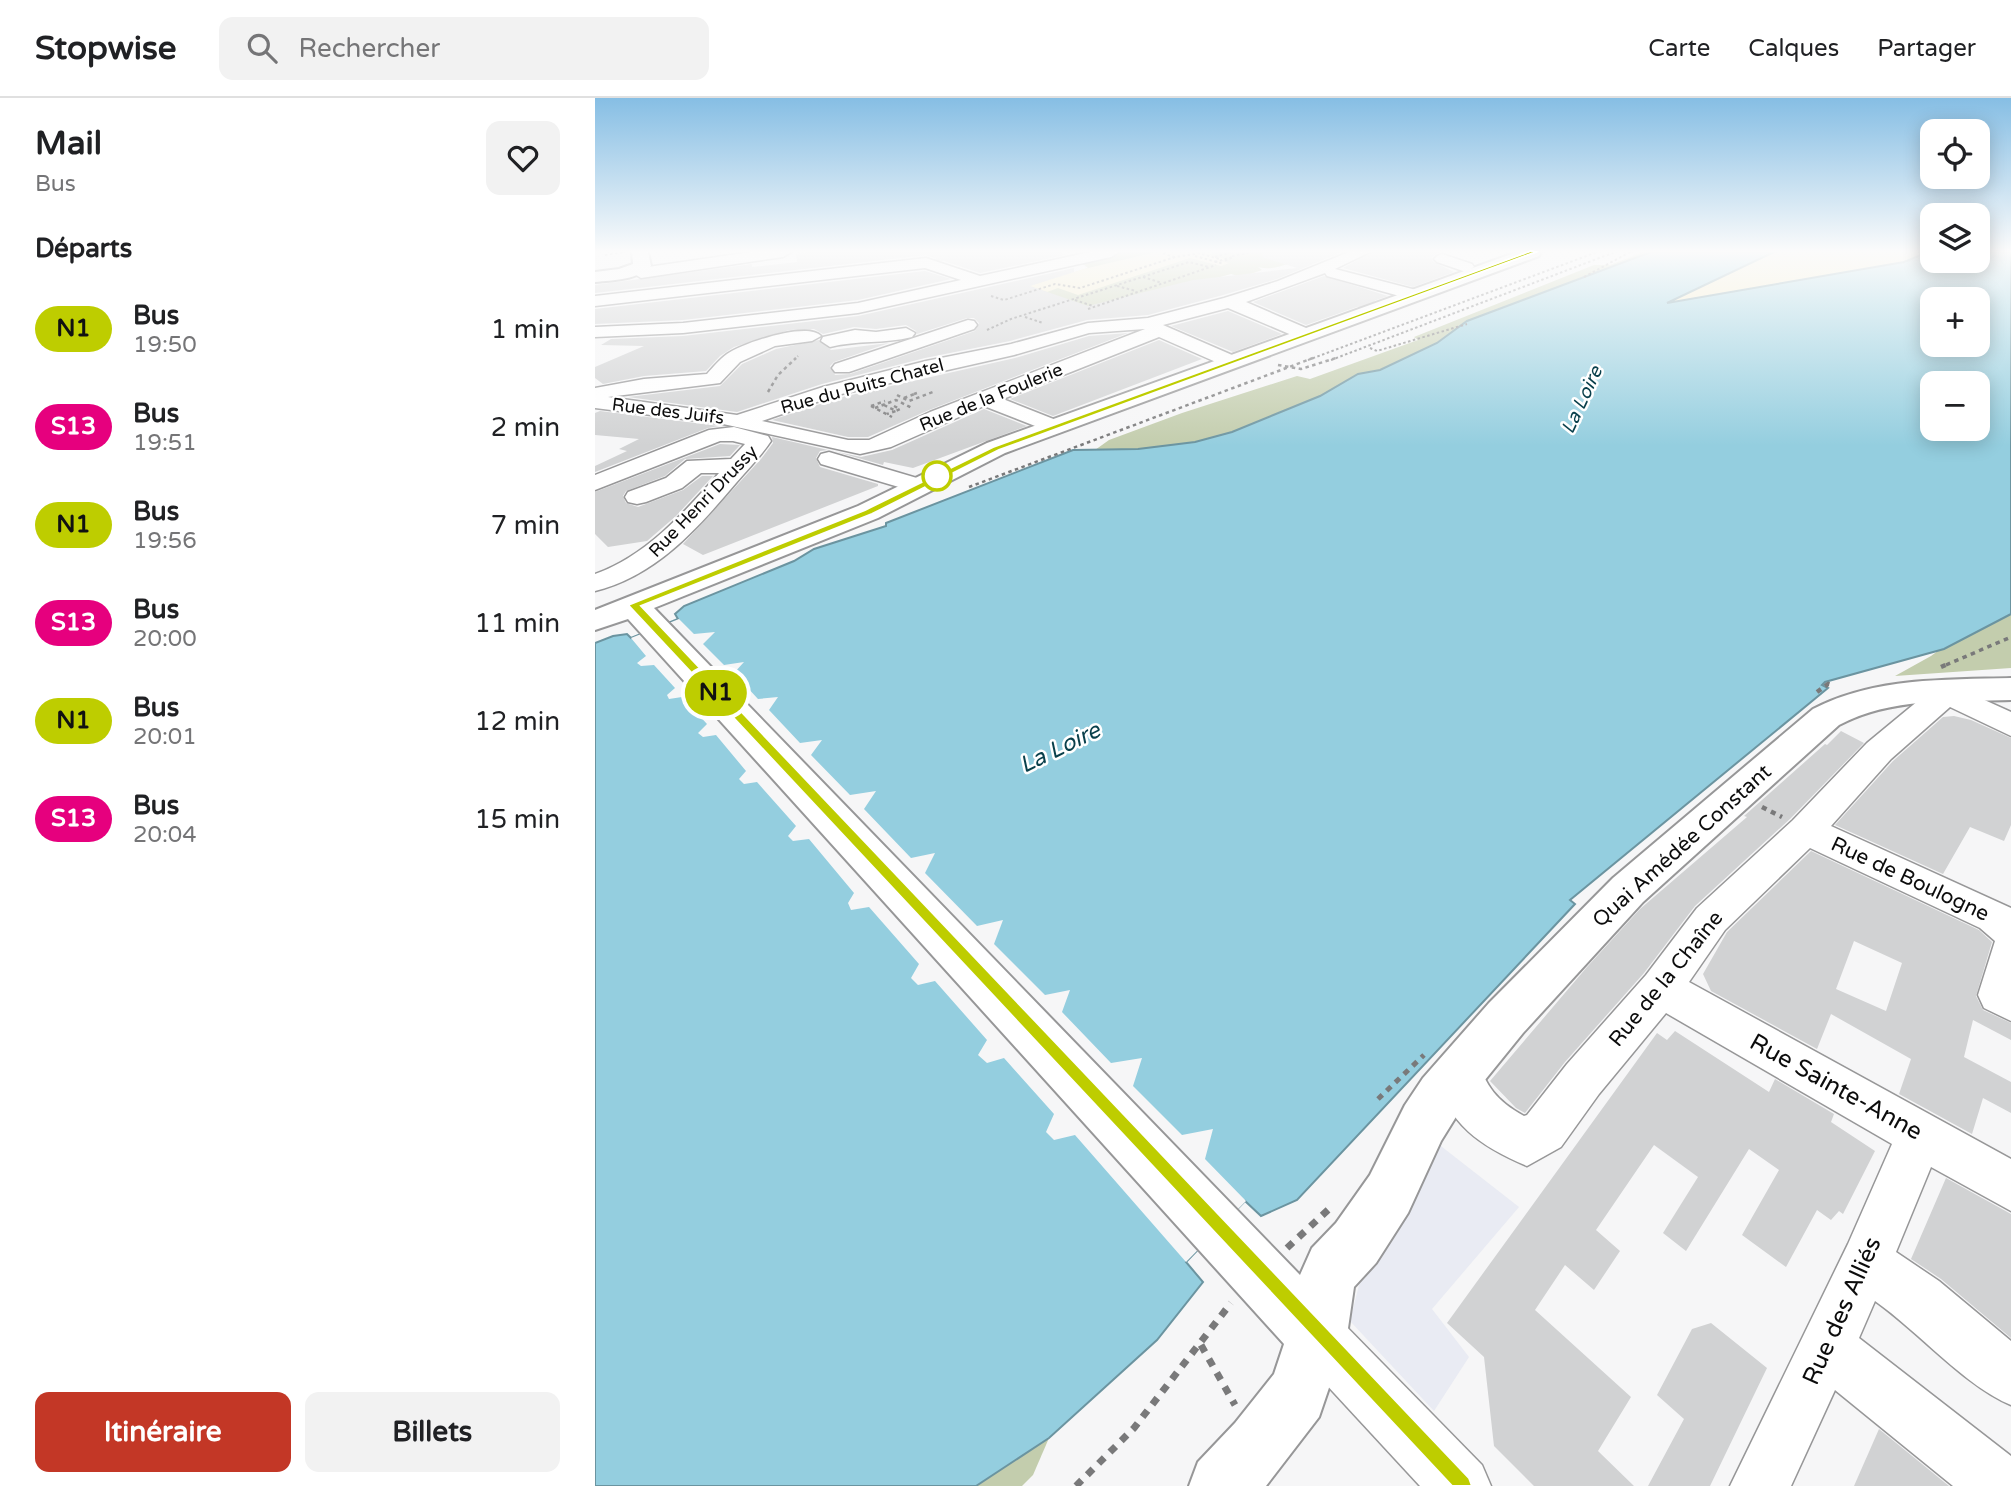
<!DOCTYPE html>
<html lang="fr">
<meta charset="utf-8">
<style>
:root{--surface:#fff;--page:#f2f2f2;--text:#202124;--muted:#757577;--line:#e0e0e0;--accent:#c33726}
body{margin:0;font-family:"Varela Round",sans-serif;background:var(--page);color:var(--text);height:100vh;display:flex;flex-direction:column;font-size:26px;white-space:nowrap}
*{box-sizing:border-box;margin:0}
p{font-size:23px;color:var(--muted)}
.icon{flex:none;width:38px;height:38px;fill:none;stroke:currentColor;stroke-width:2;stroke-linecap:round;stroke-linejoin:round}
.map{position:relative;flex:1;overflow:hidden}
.panel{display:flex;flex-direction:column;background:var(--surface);width:595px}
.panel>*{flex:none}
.badge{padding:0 14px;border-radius:23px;font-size:24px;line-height:46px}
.buttons{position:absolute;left:1325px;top:21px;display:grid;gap:14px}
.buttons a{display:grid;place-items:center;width:70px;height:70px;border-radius:14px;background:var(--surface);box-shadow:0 4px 18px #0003;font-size:35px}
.map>.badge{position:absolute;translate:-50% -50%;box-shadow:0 0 0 4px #fff}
h2{padding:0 35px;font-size:26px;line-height:63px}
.round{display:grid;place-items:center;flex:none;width:74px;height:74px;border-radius:14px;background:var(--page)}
.head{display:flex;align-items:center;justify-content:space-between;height:119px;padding:0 35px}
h1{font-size:33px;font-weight:700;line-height:52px}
.primary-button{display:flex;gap:14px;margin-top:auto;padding:14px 35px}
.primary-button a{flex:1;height:80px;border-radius:14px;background:var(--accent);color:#fff;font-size:28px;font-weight:700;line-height:80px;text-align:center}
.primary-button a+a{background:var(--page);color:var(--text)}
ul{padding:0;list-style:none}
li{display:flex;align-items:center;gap:21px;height:98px;padding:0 35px}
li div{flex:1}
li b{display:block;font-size:26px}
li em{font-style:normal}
li .badge{min-width:77px;font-weight:700;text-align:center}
header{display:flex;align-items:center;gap:42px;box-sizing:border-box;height:98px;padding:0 35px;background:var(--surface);border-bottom:2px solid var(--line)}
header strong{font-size:33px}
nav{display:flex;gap:38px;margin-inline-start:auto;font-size:24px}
.search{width:490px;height:63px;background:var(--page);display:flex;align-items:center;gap:18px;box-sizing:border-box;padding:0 24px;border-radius:14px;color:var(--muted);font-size:26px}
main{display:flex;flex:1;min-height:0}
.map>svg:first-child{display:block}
</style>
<header>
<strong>Stopwise</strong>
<div class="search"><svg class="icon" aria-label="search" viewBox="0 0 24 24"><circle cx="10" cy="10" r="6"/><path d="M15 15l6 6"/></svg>Rechercher</div>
<nav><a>Carte</a><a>Calques</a><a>Partager</a></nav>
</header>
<main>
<section class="panel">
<div class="head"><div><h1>Mail</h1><p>Bus</p></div><a class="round"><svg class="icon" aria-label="heart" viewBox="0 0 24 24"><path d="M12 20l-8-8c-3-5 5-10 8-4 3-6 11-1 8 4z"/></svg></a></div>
<h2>Départs</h2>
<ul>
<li><span class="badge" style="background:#becd00;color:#111">N1</span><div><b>Bus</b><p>19:50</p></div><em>1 min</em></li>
<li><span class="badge" style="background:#e6007e;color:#fff">S13</span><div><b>Bus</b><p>19:51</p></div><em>2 min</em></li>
<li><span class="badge" style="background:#becd00;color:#111">N1</span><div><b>Bus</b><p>19:56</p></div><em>7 min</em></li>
<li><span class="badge" style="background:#e6007e;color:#fff">S13</span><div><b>Bus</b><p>20:00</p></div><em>11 min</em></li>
<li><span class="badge" style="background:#becd00;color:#111">N1</span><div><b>Bus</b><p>20:01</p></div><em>12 min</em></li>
<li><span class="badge" style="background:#e6007e;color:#fff">S13</span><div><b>Bus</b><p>20:04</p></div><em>15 min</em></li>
</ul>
<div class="primary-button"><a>Itinéraire</a><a>Billets</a></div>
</section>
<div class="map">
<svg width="1416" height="1388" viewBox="0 0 1416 1388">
<rect width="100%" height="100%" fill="#f6f6f7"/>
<polygon fill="#e9ebf3" points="842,1045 924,1109 837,1211 874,1259 839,1313 755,1223 764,1187"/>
<g fill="#c3cdad">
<path d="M525 154H716C700 163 681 174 663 169L667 172 647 179 636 176 482 220 434 188 493 170 488 166 511 161 507 158Z"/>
<polygon points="1048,154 1056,154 872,223 842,245 785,272 763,276 725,298 637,334 600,344 543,351 500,352 514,342 587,315 702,278 715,281 823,242 819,239 999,167 1015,167"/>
<polygon points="1416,499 1416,570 1300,578 1336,558"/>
<polygon points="454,1340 438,1377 427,1388 381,1388"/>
</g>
<g fill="#f6edc7">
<polygon points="561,154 620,154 614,157 630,161 626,163 634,165 626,168 595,160 483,197 463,190 452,194 434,188 489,171"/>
<polygon points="1179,154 1333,154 1309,164 1069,206"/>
</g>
<path fill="#94cedf" stroke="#6b94a0" stroke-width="2" fill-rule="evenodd" d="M1056 154H1179L1072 205 1309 164 1333 154H1337V163H1382L1383 154H1416V516L1349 551 1230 584 1227 587 1233 590 975 802 980 806 702 1102 666 1118 650 1103 591 1164 608 1184 562 1242 454 1340 381 1388H0V545L18 538 32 536 36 540 83 521 80 516 89 508 199 463 219 451 291 428V425L478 352 543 351 600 344 637 334 725 298 763 276 785 272 842 245 872 223ZM1337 201H1382V247H1337ZM1337 285H1382V331H1337Z"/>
<polygon fill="#f6f6f7" points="84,521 99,536 120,534 108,546 129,567 149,564 139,575 163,601 183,599 174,612 205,645 227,642 216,657 255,697 281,693 269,711 316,760 340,755 330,775 382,828 408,822 399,846 450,897 475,892 467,914 516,965 547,960 538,988 587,1037 618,1031 610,1061 651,1103 591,1164 480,1037 459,1042 451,1034 459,1016 409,960 392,965 383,957 392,942 340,883 323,887 316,880 324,866 274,809 256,812 253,805 259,795 214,741 198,743 193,738 201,728 162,684 149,686 144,681 151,673 121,637 108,639 103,635 112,626 87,599 74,601 72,597 80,590 59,567 46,568 42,565 51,558 36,540"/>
<g fill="#d1d2d3" fill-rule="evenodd">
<polygon points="213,154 465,154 470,157 385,175 331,157 0,195 0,187 157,166 157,169 202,164 201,156"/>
<polygon points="668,154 747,154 682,181 628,197 553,217 492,222 415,243 330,260 227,286 142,314 33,299 125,288 147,266 181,251 224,242 236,252 294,245 239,264 235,268 240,277 255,276 380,233 384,225 379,220 372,220 322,236 321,233 311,227 281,231 259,229 228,236 219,231 194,232 139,249 125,258 111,273 49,278 8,286 0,280 0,269 49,248 6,247 16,241 88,238 263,218 479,170 479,174 435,188 493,208 598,182 702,170 667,159"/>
<polygon points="777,154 845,154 837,159 837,163 859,174 818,189 748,170"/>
<polygon points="330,173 356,181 263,202 88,222 0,226 0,211"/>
<polygon points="729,178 793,198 711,227 658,204"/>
<polygon points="633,213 687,236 638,254 576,228"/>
<polygon points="533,235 334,312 273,339 253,339 177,322 243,300 420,260 494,238"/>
<polygon points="564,242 607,261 458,318 415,301"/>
<polygon points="389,311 432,328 318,370 289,364 288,367 242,354 266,359 297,352"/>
<polygon points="5,313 124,328 113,330 0,374 0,368 32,353 24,351 44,341 0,337 0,315"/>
<polygon points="177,339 233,352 225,353 221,360 225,369 283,386 283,388 108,457 88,446 166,361 178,345"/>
<polygon points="125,346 145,347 135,358 90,361 70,378 31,393 28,398 31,405 43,409 88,392 107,378 118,378 81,418 52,443 13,449 0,436 0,394"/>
<polygon points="1359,618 1376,622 1416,640 1416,727 1409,743 1375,729 1348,776 1240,727 1298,663 1348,619"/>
<polygon points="1246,633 1269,645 1196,720 1100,808 1049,875 970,964 930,1015 921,1010 895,983 992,869 1045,811 1152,719 1149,718 1230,646 1232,647"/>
<path d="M1216 753 1384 832 1397 844 1381 898 1388 912 1416 925V942L1378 922 1369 959 1416 984V1015L1388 1000 1377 1036 1304 996 1316 961 1236 916 1222 951 1116 893 1108 876 1132 834ZM1259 843 1307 865 1291 913 1241 891Z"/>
<polygon points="1080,933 1174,994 1180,981 1239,1016 1236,1024 1280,1053 1248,1116 1244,1113 1236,1122 1222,1112 1191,1169 1147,1137 1184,1072 1154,1051 1091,1153 1068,1135 1103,1079 1059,1047 1001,1132 1025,1153 999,1192 970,1167 940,1212 1036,1299 1003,1353 1039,1388 939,1388 899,1348 889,1259 852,1225 1062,935 1072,942"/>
<polygon points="1351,1080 1416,1116 1416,1240 1346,1181 1316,1161"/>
<polygon points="1116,1225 1172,1270 1115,1388 1053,1388 1089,1321 1062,1297 1097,1231"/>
<polygon points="1284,1331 1354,1388 1259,1388"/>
</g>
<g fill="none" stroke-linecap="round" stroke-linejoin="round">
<g stroke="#d3d3d4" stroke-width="17" stroke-dasharray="17 9" stroke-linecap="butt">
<polyline points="340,156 349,154"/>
<polyline points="764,200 779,205"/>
</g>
<defs>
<g id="minor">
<polygon points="156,154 196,154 188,159 46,180 38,175 46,170"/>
<polygon points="495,154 524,154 516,159 263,215 88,235 0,239 0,229 88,225 263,205 366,182 330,170 0,208 0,198 331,160 385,178"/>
<path d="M754 154H775L740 171 825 193 827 197 819 202 732 178 730 175 651 204 718 233 721 237 718 241H706L633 210 568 227 644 260 647 264 637 270 630 268 564 239 408 301 466 324 469 329 466 334 458 335 389 308 296 349 265 356 128 326 0 310V290L49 281 112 276C118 269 125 261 132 256 148 245 213 223 226 238L217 243 180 248 145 264 125 285 13 299 142 317 228 289 331 263 416 246 493 225 553 220 629 200 683 183ZM550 231 335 314 274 342H253L167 323 242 297 419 257 494 235Z"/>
<polygon points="847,156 877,166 879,169 871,174 842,164 839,161 842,158"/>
<polygon points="373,222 379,223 382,227 379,231 254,274 240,274 237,270 240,266"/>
<path d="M311 230 320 235 317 239C289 246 263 242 235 249L226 243 228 239 260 232 281 234Z"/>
<path d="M139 329 173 338 176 343C166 358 153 371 141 385 102 431 61 478 0 493V476C51 458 89 415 124 375H106L87 390 51 404 42 406 33 404 30 399 33 394 71 380 92 363 136 361 150 346 138 343H125L0 392V377L114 332Z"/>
<polygon points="234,354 332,383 336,388 332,393 324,395 226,366 223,361 226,356"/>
<path d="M1352 585 1416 614V638L1355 609 1296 661 1236 728 1416 810V923L1389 910 1383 897 1400 843 1385 830 1215 750 1130 832 1094 884 1416 1061V1113L1336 1069 1301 1154 1344 1183 1416 1243V1307C1371 1289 1323 1233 1280 1203L1264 1240 1416 1358V1388H1358L1240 1292 1196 1388H1135L1253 1146 1297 1046 1071 915 1004 996 966 1049 932 1068C887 1049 851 1026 841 975L848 960 864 954 880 960C893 989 900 1002 929 1018L932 1017 972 966 1051 877 1102 810 1198 722 1272 645 1341 588Z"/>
<polygon points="722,1210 741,1218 887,1367 896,1388 825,1388 703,1256 695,1237 703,1218"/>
</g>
<g id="major">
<path d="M37 154H53L56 168C43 182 18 182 0 184V174L24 171 38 166Z"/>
<path d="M922 154H946L944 158 410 355 283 420 59 510 705 1177 717 1150 741 1125 775 1077 810 1007 828 980 894 905 1018 780 1218 611C1280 579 1349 582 1416 580V602C1358 604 1296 599 1244 627L1048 804 928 935 864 1014 846 1043 813 1115 781 1165 759 1189 752 1237 724 1319 671 1388H594L603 1364 640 1325 679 1276 689 1246 33 521 0 532V512L263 408 392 345Z"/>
</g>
</defs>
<use href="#minor" stroke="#979798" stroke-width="3"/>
<use href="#major" stroke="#979798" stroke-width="4"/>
<g stroke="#79797a" stroke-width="2" stroke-dasharray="2.5 2.5" stroke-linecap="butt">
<polyline points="571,154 567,155 579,159"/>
<polyline points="607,156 625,161"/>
<polyline points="10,157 28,154"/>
<polyline points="600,158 629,166"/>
<polyline points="637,158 658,154"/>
<polyline points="620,159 636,154"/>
<polyline points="620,164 638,159 629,163"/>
<polyline points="548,179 567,185"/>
<polyline points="989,179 1035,154"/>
<polyline points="522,188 541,193"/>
<polyline points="396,198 409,202 460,186 485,190 580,159 613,154"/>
<polyline points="480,202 498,208"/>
<polyline points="493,211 621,167"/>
<polyline points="430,219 448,225"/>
<polyline points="392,232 416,221 594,164 614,169"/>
<polyline points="775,250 782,253 872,226"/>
<polyline points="199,262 203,258"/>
<polyline points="713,262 1002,154"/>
<polyline points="736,262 1020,154"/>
</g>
<g stroke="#79797a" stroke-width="2.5" stroke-dasharray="3.5 3.5" stroke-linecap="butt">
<polyline points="683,267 706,271 741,260"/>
<polyline points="173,294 183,277 201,260"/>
<polyline points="302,297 314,303 338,294"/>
<polyline points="309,300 322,295 319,296"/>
<polyline points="289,307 301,313 292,316"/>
<polyline points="276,308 297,319"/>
<polyline points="276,308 290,303"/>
<polyline points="299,308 305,311 301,313"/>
<polyline points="280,310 301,302 317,310"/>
<polyline points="374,389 718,260"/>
</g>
<polyline stroke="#79797a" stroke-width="3.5" stroke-dasharray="4.5 4.5" stroke-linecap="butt" points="1351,567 1416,539"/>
<g stroke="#79797a" stroke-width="4.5" stroke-dasharray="5 5" stroke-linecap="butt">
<polyline points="1346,569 1355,565"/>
<polyline points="1222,594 1233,586 1239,588"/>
<polyline points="1167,709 1187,719"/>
</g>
<polyline stroke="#79797a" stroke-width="5" stroke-dasharray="6 6" stroke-linecap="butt" points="783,1001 829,957"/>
<g stroke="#79797a" stroke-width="7" stroke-dasharray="8 8" stroke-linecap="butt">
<polyline points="692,1150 734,1111"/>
<polyline points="606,1247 640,1307"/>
<polyline points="481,1388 539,1330 636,1205"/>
</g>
<use href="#minor" fill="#fff" fill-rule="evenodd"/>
<use href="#major" fill="#fff" fill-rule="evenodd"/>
</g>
<linearGradient id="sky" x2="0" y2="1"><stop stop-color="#86bee4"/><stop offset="0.44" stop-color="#fbfbfb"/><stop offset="1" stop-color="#fbfbfb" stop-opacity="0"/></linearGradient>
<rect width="1416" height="348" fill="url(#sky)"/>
<polygon fill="#becd00" stroke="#fff" stroke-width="2" points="936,153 941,154 404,352 277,416 46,508 874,1380 877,1388 857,1388 33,507 270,412 398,349"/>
<circle fill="#fff" stroke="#becd00" stroke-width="3.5" cx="342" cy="378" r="14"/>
<g text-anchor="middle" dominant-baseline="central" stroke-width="5" stroke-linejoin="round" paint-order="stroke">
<g font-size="18" fill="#0c0c0c" stroke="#fff">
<text transform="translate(267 288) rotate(-15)">Rue du Puits Chatel</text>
<text transform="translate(396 299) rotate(-22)">Rue de la Foulerie</text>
<text transform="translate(73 313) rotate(7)">Rue des Juifs</text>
<text transform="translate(108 403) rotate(-46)">Rue Henri Drussy</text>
</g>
<g font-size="19" font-style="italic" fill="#083f4b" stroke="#fff">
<text transform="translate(987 302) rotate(-65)">La Loire</text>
</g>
<g font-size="21" fill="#0c0c0c" stroke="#fff">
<text transform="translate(1087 748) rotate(-42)">Quai Amédée Constant</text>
<text transform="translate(1315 781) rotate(25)">Rue de Boulogne</text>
<text transform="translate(1071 881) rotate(-51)">Rue de la Chaîne</text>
</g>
<g font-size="23" font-style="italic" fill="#083f4b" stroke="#fff">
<text transform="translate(465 650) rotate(-26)">La Loire</text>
</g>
<g font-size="24" fill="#0c0c0c" stroke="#fff">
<text transform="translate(1241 989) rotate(29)">Rue Sainte-Anne</text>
<text transform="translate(1247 1213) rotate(-66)">Rue des Alliés</text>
</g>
</g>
</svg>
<div class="buttons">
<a><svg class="icon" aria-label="locate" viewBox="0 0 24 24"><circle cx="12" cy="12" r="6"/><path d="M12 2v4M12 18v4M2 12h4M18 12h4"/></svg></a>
<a><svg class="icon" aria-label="layers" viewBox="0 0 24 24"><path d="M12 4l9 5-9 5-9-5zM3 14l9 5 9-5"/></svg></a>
<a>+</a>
<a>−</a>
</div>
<b class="badge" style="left:121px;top:595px;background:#becd00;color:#111">N1</b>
</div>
</main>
